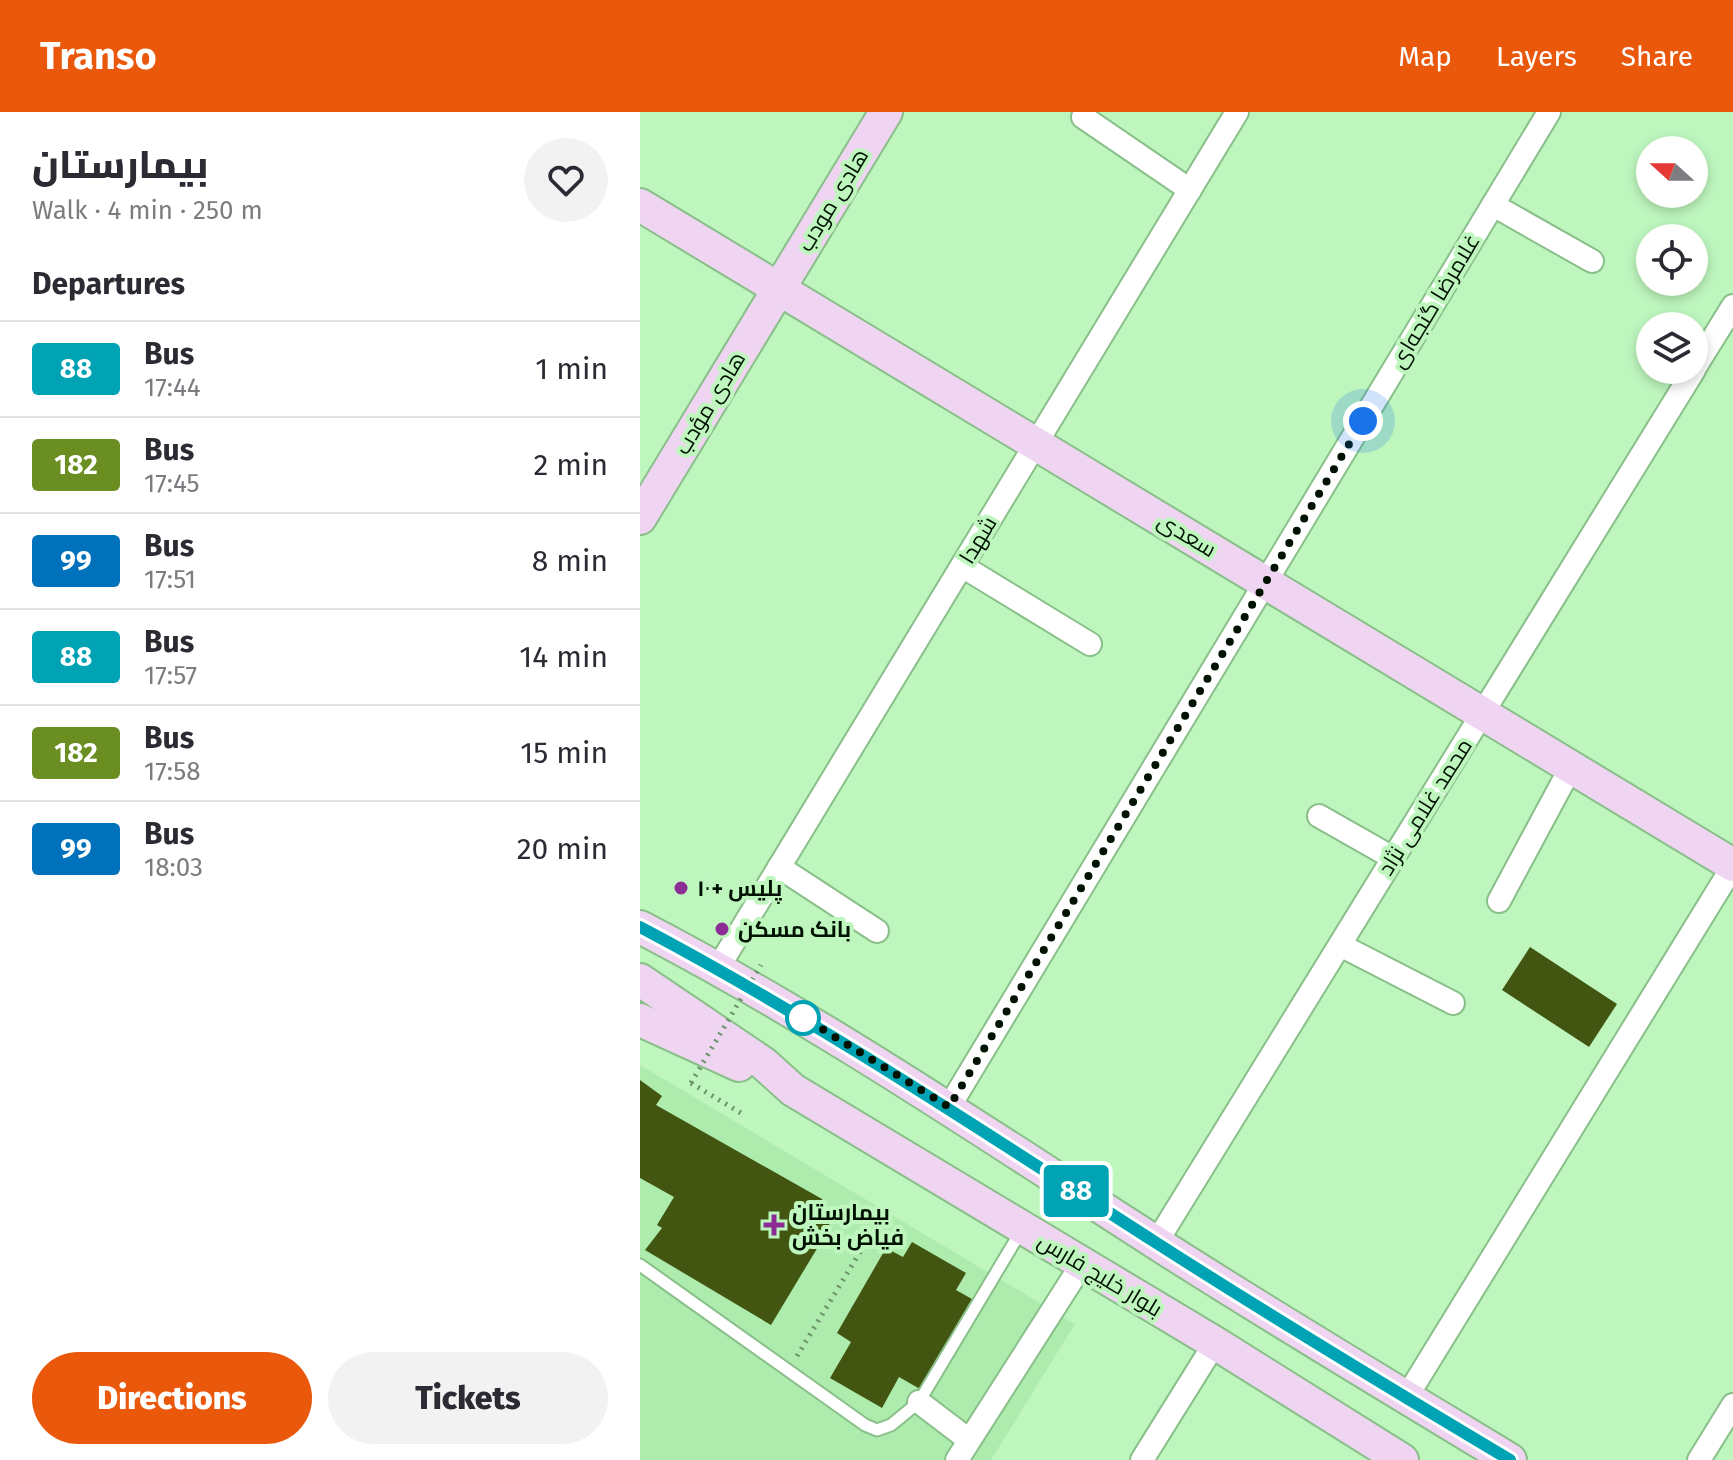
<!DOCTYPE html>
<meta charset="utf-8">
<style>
:root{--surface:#fff;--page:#f2f2f3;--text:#2b2b33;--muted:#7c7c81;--line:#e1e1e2;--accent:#ea580c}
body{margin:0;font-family:"Fira Sans",Cairo,sans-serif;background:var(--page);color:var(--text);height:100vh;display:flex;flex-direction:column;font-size:30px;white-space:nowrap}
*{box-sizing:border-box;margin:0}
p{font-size:26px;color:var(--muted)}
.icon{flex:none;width:44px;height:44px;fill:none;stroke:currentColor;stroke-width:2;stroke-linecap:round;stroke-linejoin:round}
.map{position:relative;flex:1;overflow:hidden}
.drawer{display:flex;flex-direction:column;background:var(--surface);width:640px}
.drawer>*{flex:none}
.badge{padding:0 16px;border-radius:6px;font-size:28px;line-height:52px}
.needle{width:52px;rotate:291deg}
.controls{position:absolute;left:996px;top:24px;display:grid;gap:16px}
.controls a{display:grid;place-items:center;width:72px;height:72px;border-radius:50%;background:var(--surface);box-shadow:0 4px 12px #0003;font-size:40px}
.you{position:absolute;width:40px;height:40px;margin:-20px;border:6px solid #fff;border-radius:50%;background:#1a73e8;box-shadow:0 0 0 12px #1a73e833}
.map>.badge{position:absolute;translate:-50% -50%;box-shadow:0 0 0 4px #fff}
h2{padding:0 32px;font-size:30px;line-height:72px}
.round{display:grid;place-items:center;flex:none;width:84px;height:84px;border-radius:42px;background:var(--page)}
.head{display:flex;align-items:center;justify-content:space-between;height:136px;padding:0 32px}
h1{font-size:38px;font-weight:800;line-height:60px}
.primary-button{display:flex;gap:16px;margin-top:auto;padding:16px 32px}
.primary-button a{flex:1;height:92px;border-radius:48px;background:var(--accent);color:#fff;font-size:32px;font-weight:800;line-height:92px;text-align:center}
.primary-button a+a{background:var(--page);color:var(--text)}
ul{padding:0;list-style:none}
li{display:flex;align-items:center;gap:24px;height:96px;padding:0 32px;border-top:2px solid var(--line)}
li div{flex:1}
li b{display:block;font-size:30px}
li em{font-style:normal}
li .badge{min-width:88px;font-weight:700;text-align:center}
header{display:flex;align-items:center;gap:48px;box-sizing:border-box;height:112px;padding:0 40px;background:var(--accent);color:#fff}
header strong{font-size:38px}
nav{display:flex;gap:44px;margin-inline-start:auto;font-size:28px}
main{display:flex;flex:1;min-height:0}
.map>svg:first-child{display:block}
</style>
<header>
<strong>Transo</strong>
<nav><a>Map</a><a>Layers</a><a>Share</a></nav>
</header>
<main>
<section class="drawer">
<div class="head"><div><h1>بیمارستان</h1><p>Walk · 4 min · 250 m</p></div><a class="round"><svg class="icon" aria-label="heart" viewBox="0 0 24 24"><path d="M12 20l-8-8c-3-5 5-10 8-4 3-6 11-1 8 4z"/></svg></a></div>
<h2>Departures</h2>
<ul>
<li><span class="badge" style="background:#00a3b4;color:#fff">88</span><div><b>Bus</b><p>17:44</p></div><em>1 min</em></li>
<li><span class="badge" style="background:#6b8e23;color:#fff">182</span><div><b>Bus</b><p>17:45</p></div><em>2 min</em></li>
<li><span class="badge" style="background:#0072bc;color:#fff">99</span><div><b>Bus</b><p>17:51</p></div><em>8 min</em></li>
<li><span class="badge" style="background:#00a3b4;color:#fff">88</span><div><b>Bus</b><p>17:57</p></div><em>14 min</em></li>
<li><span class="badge" style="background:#6b8e23;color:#fff">182</span><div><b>Bus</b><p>17:58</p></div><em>15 min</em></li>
<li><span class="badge" style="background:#0072bc;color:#fff">99</span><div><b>Bus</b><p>18:03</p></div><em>20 min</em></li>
</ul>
<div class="primary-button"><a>Directions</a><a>Tickets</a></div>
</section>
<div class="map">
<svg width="1093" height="1348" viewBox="0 0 1093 1348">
<rect width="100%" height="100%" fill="#bef6be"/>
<polygon fill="#aeecae" points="0,953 435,1212 351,1348 0,1348"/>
<g fill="#425611">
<polygon points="890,835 977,892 949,935 862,878"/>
<polygon points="0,968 22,984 16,993 182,1087 190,1115 131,1213 5,1138 22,1116 17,1113 34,1085 0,1066"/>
<polygon points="272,1130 326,1161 316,1178 332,1187 280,1277 259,1265 242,1296 190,1266 211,1230 197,1221 246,1136 263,1145"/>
</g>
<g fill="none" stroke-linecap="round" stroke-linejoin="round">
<defs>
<polyline id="lane" points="0,1153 225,1313 237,1318 251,1313 279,1290 381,1119"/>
<g id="street">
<polyline points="443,5 550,78"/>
<polyline points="853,93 952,149"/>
<polyline points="1054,257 1093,194"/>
<polyline points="322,454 450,532"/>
<polyline points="679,704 753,746"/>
<polyline points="139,755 237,819"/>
<polyline points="859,789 931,655"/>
<polyline points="700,833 813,891"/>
<polyline points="78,856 597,0"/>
<polyline points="309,995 909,0"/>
<polyline points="516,1131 1054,258"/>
<polyline points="766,1286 1093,754"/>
<polyline points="279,1290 329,1328"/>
<polyline points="317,1348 442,1152"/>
<polyline points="502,1348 575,1231"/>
<polyline points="1059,1348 1093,1293"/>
</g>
<g id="secondary">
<polyline points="0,93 1093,753"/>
<polyline points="0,406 246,0"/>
<path d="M0 815C179 908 345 1021 515 1130 632 1205 751 1276 870 1348"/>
<polyline points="0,868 123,951 153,978 575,1231 762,1348"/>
<polyline points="0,908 99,953"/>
</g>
</defs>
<use href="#lane" stroke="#89bf89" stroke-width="15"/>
<use href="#street" stroke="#89bf89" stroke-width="26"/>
<use href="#secondary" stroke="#89bf89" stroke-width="36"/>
<g stroke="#6b926b" stroke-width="5" stroke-dasharray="2 6" stroke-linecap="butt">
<polyline points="51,971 104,1003"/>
<polyline points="157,1244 223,1135"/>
</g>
<use href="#lane" stroke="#fff" stroke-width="11"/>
<use href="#street" stroke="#fff" stroke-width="22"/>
<use href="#secondary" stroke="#f0d5f2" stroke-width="32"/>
<polyline stroke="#6b926b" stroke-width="5" stroke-dasharray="2 6" stroke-linecap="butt" points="51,971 121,853"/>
</g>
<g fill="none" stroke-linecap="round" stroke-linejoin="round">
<defs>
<path id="line" d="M0 815C178 909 345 1021 515 1130 632 1205 751 1277 870 1348"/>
</defs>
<use href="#line" stroke="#fff" stroke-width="18"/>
<use href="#line" stroke="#00a3b4" stroke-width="12"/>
<polyline stroke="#011202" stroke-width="8" stroke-dasharray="0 14.4" points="163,906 161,904 309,995 723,309"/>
</g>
<g fill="#8c2c94" stroke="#bef6be" stroke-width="3">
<circle cx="41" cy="776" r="8"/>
<circle cx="82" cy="817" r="8"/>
<path d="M130 1101h8v8h8v8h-8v8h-8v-8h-8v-8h8z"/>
</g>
<circle fill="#fff" stroke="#00a3b4" stroke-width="4" cx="163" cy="906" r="16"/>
<g text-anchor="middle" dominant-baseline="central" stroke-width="8" stroke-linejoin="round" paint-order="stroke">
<g font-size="22" fill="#011202" stroke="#bef6be">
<text transform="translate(193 88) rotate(-59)">هادی مودب</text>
<text transform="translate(795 189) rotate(-59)">غلامرضا گنجه‌ای</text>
<text transform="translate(70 291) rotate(-59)">هادی مؤدب</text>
<text transform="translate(547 423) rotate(31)">سعدی</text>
<text transform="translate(338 428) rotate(-59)">شهدا</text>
<text transform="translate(785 695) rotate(-58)">محمد غلامی نژاد</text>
<text transform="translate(460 1163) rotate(31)">بلوار خلیج فارس</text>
</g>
<g font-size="22" font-weight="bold" fill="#011202" stroke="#bef6be" text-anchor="start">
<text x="57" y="776">پلیس +۱۰</text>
<text x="98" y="817">بانک مسکن</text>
<text x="152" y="1100">بیمارستان<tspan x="152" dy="25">فیاض بخش</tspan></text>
</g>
</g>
</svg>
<div class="controls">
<a><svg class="needle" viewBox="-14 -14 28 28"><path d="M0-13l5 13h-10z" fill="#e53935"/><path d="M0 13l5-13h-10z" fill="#7c7c81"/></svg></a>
<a><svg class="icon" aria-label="locate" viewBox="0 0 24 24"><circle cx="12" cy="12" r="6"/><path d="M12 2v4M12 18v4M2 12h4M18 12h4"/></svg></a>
<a><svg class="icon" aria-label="layers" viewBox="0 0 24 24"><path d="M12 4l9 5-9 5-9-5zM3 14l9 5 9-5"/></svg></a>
</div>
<div class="you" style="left:723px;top:309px"></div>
<b class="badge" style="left:436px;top:1079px;background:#00a3b4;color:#fff">88</b>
</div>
</main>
